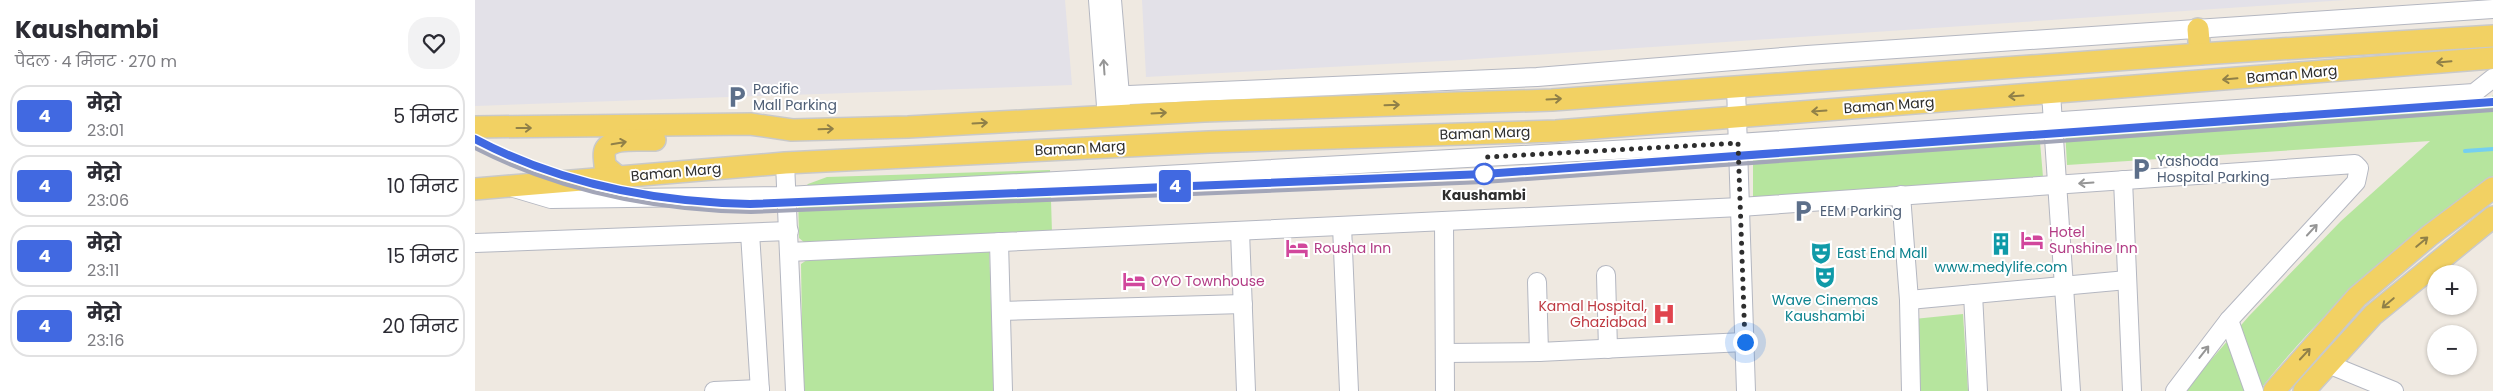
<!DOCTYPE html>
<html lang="hi">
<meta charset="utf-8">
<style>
:root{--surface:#fff;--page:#f2f2f3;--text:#2b2b33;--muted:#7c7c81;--line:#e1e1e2}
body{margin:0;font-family:Poppins,"Noto Sans Devanagari",sans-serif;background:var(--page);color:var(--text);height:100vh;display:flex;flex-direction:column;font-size:19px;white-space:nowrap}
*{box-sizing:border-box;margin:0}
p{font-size:16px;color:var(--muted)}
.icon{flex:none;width:28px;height:28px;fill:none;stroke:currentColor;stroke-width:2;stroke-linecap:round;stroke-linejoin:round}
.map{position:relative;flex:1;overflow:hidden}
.panel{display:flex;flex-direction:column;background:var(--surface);width:475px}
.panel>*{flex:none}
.badge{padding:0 10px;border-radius:4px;font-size:18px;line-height:32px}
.fabs{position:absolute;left:1952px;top:265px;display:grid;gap:10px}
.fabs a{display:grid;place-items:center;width:50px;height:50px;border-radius:50%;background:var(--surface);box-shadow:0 1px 4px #0004;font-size:25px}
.you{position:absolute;width:25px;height:25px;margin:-12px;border:4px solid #fff;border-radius:50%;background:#1a73e8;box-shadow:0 0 0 8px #1a73e833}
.map>.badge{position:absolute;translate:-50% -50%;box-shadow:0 0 0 2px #fff}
.round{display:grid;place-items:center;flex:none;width:52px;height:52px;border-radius:20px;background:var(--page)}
.head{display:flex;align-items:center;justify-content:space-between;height:85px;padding:0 15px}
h1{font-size:24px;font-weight:700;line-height:38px}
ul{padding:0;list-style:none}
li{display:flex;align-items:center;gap:15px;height:62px;margin:0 10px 8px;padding:0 5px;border:2px solid var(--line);border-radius:20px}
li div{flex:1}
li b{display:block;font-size:19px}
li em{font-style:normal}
li .badge{min-width:55px;font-weight:700;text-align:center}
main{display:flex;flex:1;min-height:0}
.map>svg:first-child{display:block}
</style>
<main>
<section class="panel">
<div class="head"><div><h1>Kaushambi</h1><p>पैदल · 4 मिनट · 270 m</p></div><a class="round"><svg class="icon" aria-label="heart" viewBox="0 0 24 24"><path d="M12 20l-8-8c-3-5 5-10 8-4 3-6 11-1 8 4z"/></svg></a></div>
<ul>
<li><span class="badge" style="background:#4169e1;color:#fff">4</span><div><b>मेट्रो</b><p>23:01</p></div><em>5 मिनट</em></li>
<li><span class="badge" style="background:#4169e1;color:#fff">4</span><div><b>मेट्रो</b><p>23:06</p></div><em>10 मिनट</em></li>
<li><span class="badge" style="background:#4169e1;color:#fff">4</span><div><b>मेट्रो</b><p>23:11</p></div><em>15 मिनट</em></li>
<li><span class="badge" style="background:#4169e1;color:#fff">4</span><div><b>मेट्रो</b><p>23:16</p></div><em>20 मिनट</em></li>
</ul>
</section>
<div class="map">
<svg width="2018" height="391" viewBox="0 0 2018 391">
<rect width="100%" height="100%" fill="#efe9e1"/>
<g fill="#e3e1e8">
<polygon points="0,0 590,0 597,85 0,106"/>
<polygon points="667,0 1871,0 986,60 671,77"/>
</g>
<g fill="#b6e59e">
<path d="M2018 95V176C1931 236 1849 308 1784 391H1709L1774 316 1866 221 1955 141 1592 165 1590 129 2011 106Z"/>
<polygon points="1564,130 1568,177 1278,200 1278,156 1426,145"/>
<polygon points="575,170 577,232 330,243 324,238 323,194 333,184 352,177"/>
<polygon points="514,245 519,391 328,391 326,264 342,253"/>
<polygon points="1488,314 1493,391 1444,391 1439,319"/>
</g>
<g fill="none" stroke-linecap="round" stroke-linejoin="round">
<polyline stroke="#75cff0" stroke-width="4" points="1990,151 2018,149"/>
<defs>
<g id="minor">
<polyline points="623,0 631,106"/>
<polyline points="637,0 646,107"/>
<polyline points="1261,87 1271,391"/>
<polyline points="1576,93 1596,391"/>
<polyline points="631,96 1062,77 1332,55 2018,9"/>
<polyline points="310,163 320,391"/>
<polyline points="1648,180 1657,391"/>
<polyline points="39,188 76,199 312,196 1263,143 1999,93 2018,78"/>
<polyline points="1426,195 1434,300 1436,391"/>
<polyline points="969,221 970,391"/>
<polyline points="867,226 874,391"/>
<polyline points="765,231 771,391"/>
<polyline points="275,233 285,391"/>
<polyline points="524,242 528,391"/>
<polyline points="0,243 314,231"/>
<polyline points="314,252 1265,207 1880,164 1884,168 1881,182 1754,320 1700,391"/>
<polyline points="1131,275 1133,349"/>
<polyline points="1062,282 1064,352"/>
<polyline points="1498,294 1503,391"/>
<polyline points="1434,300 1652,280"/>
<polyline points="526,311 768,304"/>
<polyline points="1754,320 1779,391"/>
<polyline points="970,353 1064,352 1269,342"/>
<polyline points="1853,364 1919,391"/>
<polyline points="239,391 285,389"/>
</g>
<g id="major">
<polyline points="1723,29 1725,54"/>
<polyline points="0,127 275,124 317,130 433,127 729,111 1077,100 1725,54 2018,36"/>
<path d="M142 176 130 166C130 161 128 155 130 150 137 136 167 141 180 140"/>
<polyline points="0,189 310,163 734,142 1081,131 2018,58"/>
<polyline points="1799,391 1882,297 1954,236 2018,188"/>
<polyline points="1829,391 1898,315 2018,217"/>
</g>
</defs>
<use href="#minor" stroke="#b4b7c1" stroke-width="20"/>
<use href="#major" stroke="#c9c9c9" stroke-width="24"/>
<use href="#minor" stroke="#fff" stroke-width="18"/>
<use href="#major" stroke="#f2d163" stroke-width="21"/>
<g stroke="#a3a6b8" stroke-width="4">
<path d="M0 139C85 184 181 202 275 204L1009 173 2018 102"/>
<path d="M0 148C86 192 181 210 276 212L1009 182 2018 110"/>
</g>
</g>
<defs><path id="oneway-shaft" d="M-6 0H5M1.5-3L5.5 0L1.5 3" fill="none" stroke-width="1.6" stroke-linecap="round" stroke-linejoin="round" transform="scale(1.25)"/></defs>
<g stroke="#908048">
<use href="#oneway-shaft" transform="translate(1969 62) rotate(175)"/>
<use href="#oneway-shaft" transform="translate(1755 79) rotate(175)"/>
<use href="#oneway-shaft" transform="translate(1541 96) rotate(176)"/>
<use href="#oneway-shaft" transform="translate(1079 99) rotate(-3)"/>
<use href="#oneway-shaft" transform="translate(917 105) rotate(-2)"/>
<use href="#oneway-shaft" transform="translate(1344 111) rotate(176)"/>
<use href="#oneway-shaft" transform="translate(684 113) rotate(-3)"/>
<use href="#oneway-shaft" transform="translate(505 123) rotate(-3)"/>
<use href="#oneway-shaft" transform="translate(49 128)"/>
<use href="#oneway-shaft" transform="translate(351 129) rotate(-2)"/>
<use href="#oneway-shaft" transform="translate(144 143) rotate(-10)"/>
<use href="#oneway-shaft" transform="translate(1947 242) rotate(-40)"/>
<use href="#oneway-shaft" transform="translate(1913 303) rotate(140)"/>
<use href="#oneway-shaft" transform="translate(1830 354) rotate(-47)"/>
</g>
<g stroke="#969696">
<use href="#oneway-shaft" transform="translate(629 67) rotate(-94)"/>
<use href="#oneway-shaft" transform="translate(1611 183) rotate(176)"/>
<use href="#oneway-shaft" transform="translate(1837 230) rotate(-47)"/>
<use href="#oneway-shaft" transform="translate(1729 352) rotate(-52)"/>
</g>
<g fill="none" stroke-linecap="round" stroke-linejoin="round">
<defs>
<path id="line" d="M0 139C85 184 181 202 275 204L1009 174 2018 102"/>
</defs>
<use href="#line" stroke="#fff" stroke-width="11"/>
<use href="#line" stroke="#4169e1" stroke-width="8"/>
<polyline stroke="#2e2e2e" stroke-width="5" stroke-dasharray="0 9" points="1009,174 1012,157 1263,143 1270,342"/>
</g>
<defs>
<symbol id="parking-bare" viewBox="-9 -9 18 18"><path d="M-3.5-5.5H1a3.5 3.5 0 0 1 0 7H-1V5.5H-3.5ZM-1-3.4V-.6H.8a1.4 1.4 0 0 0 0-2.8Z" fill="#5c6f8a" stroke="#fff" stroke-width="2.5" paint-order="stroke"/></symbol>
<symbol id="hotel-bare" viewBox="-9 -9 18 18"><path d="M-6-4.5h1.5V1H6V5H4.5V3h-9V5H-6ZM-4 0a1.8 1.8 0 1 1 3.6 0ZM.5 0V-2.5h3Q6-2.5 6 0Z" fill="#d1479c" stroke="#fff" stroke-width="2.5" paint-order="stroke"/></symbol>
<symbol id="building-bare" viewBox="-9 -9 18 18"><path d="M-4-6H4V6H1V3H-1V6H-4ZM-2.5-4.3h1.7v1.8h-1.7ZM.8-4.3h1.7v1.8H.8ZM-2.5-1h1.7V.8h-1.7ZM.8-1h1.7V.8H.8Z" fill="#0f9aa8" stroke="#fff" stroke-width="2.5" paint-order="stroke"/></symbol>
<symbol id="theatre-bare" viewBox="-9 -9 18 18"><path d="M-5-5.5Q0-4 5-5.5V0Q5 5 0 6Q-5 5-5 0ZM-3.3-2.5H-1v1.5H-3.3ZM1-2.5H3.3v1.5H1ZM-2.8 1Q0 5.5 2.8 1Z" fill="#0f9aa8" stroke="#fff" stroke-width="2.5" paint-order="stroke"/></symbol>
<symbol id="hospital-bare" viewBox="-9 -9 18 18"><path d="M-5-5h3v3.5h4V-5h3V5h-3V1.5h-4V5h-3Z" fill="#e0444e" stroke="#fff" stroke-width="2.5" paint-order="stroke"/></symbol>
</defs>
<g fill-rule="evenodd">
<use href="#parking-bare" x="246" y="81" width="32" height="32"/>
<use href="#parking-bare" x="1650" y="153" width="32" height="32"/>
<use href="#parking-bare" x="1312" y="195" width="32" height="32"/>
<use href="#hotel-bare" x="1541" y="224" width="32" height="32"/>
<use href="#building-bare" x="1510" y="228" width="32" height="32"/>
<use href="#hotel-bare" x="806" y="232" width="32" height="32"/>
<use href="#theatre-bare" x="1330" y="237" width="32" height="32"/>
<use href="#theatre-bare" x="1334" y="261" width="32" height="32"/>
<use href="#hotel-bare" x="643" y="265" width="32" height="32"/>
<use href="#hospital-bare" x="1173" y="298" width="32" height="32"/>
</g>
<circle fill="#fff" stroke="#4169e1" stroke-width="2.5" cx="1009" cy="174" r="10"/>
<g text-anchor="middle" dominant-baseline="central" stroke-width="4" stroke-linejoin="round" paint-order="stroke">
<g font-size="14" fill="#2e2e2e" stroke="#fff">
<text transform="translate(1817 74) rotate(-5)">Baman Marg</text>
<text transform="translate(1414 105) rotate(-4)">Baman Marg</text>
<text transform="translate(1010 133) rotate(-2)">Baman Marg</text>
<text transform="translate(605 148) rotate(-3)">Baman Marg</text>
<text transform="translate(201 172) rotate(-5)">Baman Marg</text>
</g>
<g font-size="14" fill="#4e5e75" stroke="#fff" text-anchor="start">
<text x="278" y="89">Pacific<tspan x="278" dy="16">Mall Parking</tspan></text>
<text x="1682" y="161">Yashoda<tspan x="1682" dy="16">Hospital Parking</tspan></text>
<text x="1345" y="211">EEM Parking</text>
</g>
<g font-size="14" font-weight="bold" fill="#2e2e2e" stroke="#fff">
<text x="1009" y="195">Kaushambi</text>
</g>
<g font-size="14" fill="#b23c85" stroke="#fff" text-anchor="start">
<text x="1574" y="232">Hotel<tspan x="1574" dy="16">Sunshine Inn</tspan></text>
<text x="839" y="248">Rousha Inn</text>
<text x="676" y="281">OYO Townhouse</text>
</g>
<g font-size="14" fill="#0d838f" stroke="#fff">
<text x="1362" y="253" text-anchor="start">East End Mall</text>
<text x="1526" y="267">www.medylife.com</text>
<text x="1350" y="300">Wave Cinemas<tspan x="1350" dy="16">Kaushambi</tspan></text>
</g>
<g font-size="14" fill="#be3a42" stroke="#fff" text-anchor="end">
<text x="1172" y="306">Kamal Hospital,<tspan x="1172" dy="16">Ghaziabad</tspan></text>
</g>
</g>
</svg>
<div class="fabs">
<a>+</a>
<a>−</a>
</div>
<div class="you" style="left:1270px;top:342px"></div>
<b class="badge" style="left:700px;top:186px;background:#4169e1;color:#fff">4</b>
</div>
</main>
